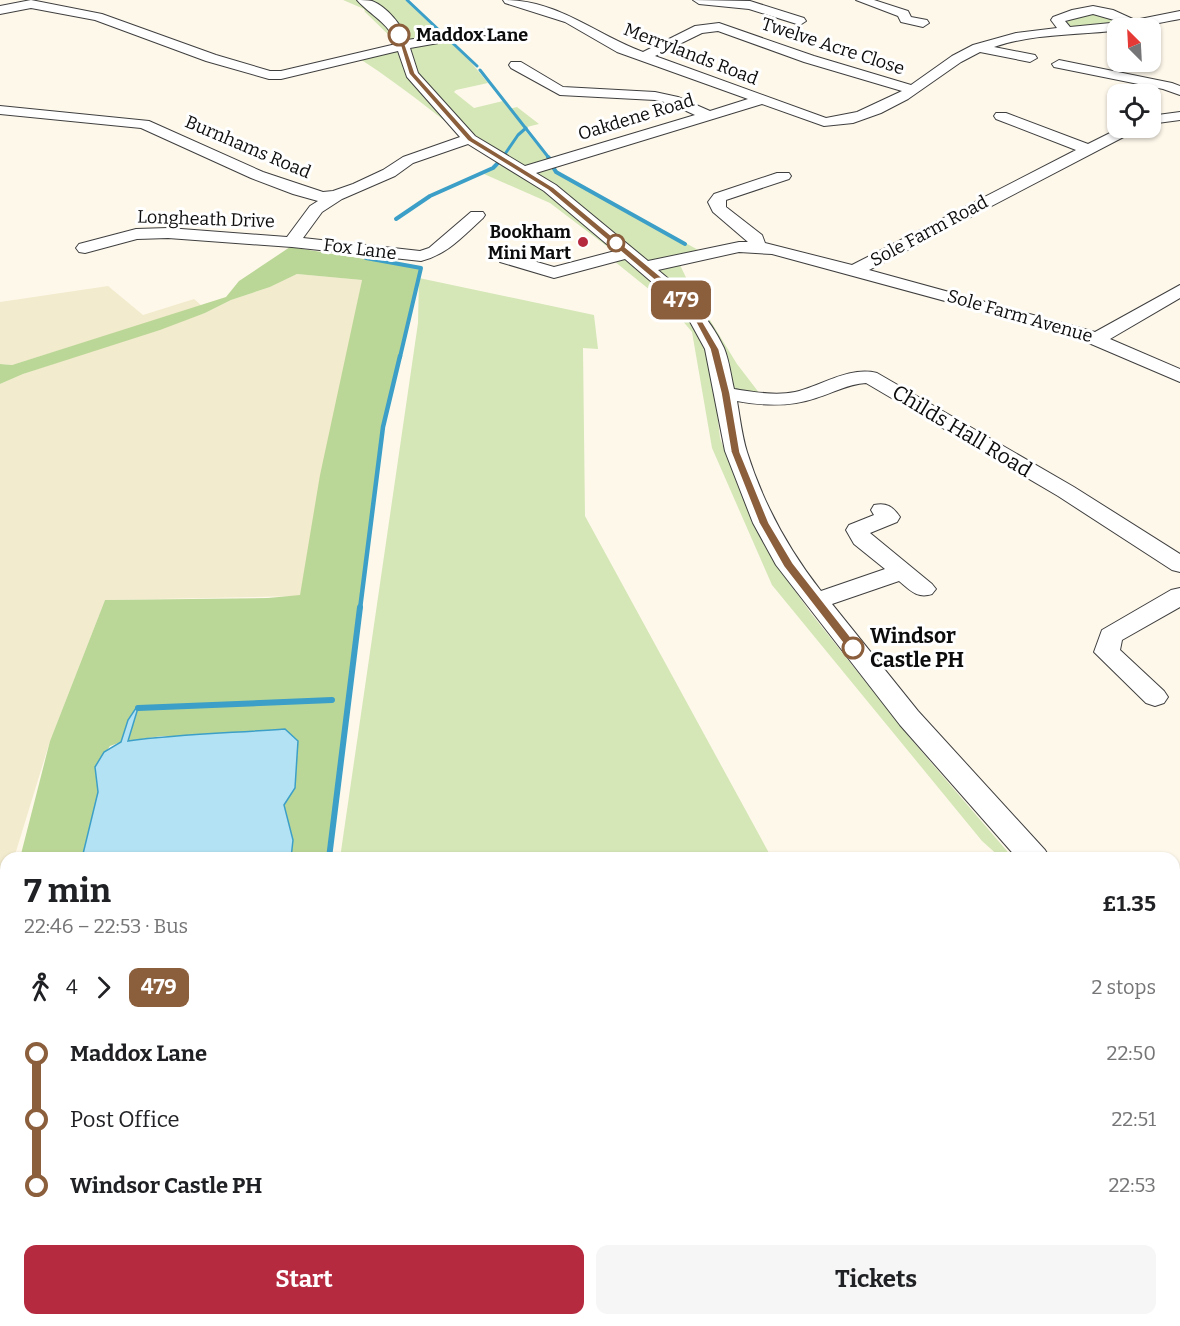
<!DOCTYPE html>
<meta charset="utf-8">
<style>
:root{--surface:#fff;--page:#f6f6f6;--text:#202124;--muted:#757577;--accent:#b62a40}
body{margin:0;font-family:Bitter,serif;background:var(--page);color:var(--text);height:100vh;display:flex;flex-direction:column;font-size:22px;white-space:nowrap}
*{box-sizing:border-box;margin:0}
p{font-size:20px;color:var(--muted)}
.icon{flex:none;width:33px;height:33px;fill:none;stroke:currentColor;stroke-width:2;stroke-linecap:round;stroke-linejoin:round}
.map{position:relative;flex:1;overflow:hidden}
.details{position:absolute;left:0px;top:852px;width:1180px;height:474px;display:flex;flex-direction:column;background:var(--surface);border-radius:18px 18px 0 0;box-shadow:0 2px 4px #0004}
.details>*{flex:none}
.badge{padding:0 12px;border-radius:9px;font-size:21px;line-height:39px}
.needle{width:39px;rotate:336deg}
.controls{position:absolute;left:1107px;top:18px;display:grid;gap:12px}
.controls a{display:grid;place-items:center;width:54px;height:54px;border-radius:12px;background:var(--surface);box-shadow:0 2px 4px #0004;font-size:30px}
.map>.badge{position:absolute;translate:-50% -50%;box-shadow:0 0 0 3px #fff}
.legs{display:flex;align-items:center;gap:9px;height:66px;padding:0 24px;font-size:20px}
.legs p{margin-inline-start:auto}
.overview{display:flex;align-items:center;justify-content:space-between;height:102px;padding:0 24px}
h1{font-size:33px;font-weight:700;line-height:45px}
.action{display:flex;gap:12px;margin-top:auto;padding:12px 24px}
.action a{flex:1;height:69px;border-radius:12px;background:var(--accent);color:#fff;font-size:24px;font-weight:700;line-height:69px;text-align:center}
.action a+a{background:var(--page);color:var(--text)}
ul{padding:0 24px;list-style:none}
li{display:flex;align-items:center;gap:21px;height:66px;font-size:22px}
li i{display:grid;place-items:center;width:9px;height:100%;margin:0 8px;background:currentColor}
li i::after{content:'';width:15px;height:15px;margin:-8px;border:4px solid;border-radius:50%;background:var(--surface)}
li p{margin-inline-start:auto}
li:first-child i{background:linear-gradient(#0000 50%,currentColor 0)}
li:last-child i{background:linear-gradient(currentColor 50%,#0000 0)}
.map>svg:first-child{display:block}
</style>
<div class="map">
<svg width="1180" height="1326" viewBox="0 0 1180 1326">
<rect width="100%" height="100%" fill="#fef8eb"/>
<g fill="#f3ebcd">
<polygon points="297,274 362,280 300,596 105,600 50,741 14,858 6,858 6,884 0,903 0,384 23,374 205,313 231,300 270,287"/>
<polygon points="108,286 143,315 194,299 202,306 12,365 0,364 0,302"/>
</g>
<g fill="#d5e7b7">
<path d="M343 0H405L470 61 488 83 456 90 454 92 474 108 503 101 509 109 517 107 539 124 523 128 560 173 700 251 680 265 694 294 737 364 760 394 715 393 720 438 741 494 771 557 810 612 910 738 1013 858H1001L982 841 772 585 712 448 692 332 671 307 614 261 621 257 550 203 484 174 502 164C454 130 410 91 360 59L397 43 365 12 364 9Z"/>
<path d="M1087 10 1119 20 1116 23C1100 25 1073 33 1061 20Z"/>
<polygon points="419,278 594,315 598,349 583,348 585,516 769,853 766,858 340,858 418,323"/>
<polygon points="271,1320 1089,1320 1099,1326 270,1326"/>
</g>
<g fill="#bbd797">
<polygon points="290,247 421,268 383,427 329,858 291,858 293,840 284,805 295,788 197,736 162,736 127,741 138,708 128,720 121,742 110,746 95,767 99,792 82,858 20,858 50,741 105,600 268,598 300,595 320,475 362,280 297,274 270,287 231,300 205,313 160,330 23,374 0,384 0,364 12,365 226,297 239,281"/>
<polygon points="6,904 6,1076 0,1094 0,923"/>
<polygon points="1175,1299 1180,1304 1180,1326 1099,1326 1089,1320 1174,1320"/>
<polygon points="213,1320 268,1320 267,1326 210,1326"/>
</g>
<g fill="#b2e2f3" stroke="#3c9fc7" stroke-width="1.5">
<path d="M136 708H138L128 741C180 734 233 733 285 729L298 741 295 788 284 805 293 840 291 858H82L98 792 95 767 104 752 121 742 128 720Z"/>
<polygon points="6,1076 6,1320 213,1320 210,1326 0,1326 0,1094"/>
</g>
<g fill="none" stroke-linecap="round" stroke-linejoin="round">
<g stroke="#3c9fc7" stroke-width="3">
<polyline points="407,0 477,66"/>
<polyline points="480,70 549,158"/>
<polyline points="505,154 518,135 526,128"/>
</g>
<g stroke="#3c9fc7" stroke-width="4">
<polyline points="548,157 550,159"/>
<polyline points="553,167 556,172 685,244"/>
<polyline points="396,219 430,196 493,168 499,162"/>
<polyline points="366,258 421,268 400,357"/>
</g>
<polyline stroke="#3c9fc7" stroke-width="4.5" points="360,609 383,427 400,356"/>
<g stroke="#3c9fc7" stroke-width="6">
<polyline points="138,708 332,700"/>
<polyline points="329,858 360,607"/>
</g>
<g stroke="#3c9fc7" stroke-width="8">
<polyline points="1089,1320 1099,1326"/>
<polyline points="267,1326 268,1320"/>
</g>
<defs>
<g id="minor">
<path d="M31 0 102 14 216 55 270 71H281L396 44C389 22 371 16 357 0 361 0 368 0 372 1 387 7 402 25 407 40L491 28 497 34 496 37 484 35 410 48 418 73 475 136 525 166 695 115 669 103 655 100 560 95 511 68 509 65 511 62H521L563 87 655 92 678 97 710 111 748 99 617 52 565 22 505 3 503 0C559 0 594 34 643 52L695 26 719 23 814 56 911 85 952 56 973 45 1016 33 1057 28 1051 20 1053 17 1072 10 1093 6 1113 10 1135 20 1180 11V19C1158 23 1133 28 1113 31 1073 35 1032 34 994 47L1035 55 1037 58 1030 62 980 52 961 62 908 99 881 113 853 123 824 126 762 104 536 173 556 185 648 261 739 242H748L713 212 708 202 714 194 777 173H789L791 176 789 179 726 200V207L762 235 765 243 852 265 1076 150 996 119 994 116 996 113H1006L1088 144 1120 128H1137L1135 131 869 270 1095 332 1180 285V298L1110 339 1180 369V382L1070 335 772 254 739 252 658 270C685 292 709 316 724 348 729 360 731 376 734 389 754 392 775 396 795 392 822 386 848 366 877 373L1074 487 1180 554V572L1172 570 1058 496 866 383C848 384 833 393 816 398 790 407 764 406 737 401 740 418 742 436 747 452 763 503 788 549 821 591L885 569 854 544 846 530 849 525 874 515 871 510 874 505C887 502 893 507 900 517L897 522 870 533 932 584 936 589 932 594C917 599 910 590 899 581L832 604 918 711 1045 850 1050 858H1017L900 725 776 565 753 523 725 451 705 349 688 318 668 296 625 259 554 278 500 262 497 258 500 254 506 253 554 267 615 251 544 191 468 144 413 163 395 176 342 199 322 212 303 238 420 251 429 248 471 212H483L485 215 483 218C462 237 448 254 421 261L292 247 168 238 137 239 85 253 79 252 76 248 79 244 136 229 168 228 287 237 310 206 318 201 293 194 251 178 141 128 0 114V106L149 121 263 172 323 192 333 191 353 184 383 170 403 157 460 137 407 77 398 51 281 79H269L206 61 95 20 31 8 0 14V6ZM1093 14 1121 22 1070 27 1065 21ZM718 31 804 62 902 91 857 112 826 118 655 56 702 33Z"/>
<polygon points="693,0 750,1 804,18 806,21 800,25 749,9 699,4"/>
<polygon points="856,0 874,0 908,11 911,17 927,20 929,23 923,27 901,22 898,16"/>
<polygon points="1059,60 1172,83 1180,86 1180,95 1163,89 1054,67 1052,64"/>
<polygon points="1180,112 1180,120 1150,124 1150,116"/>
<polygon points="1180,588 1180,607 1122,640 1120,650 1164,691 1168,697 1164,703 1155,706 1146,703 1094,652 1102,630 1171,590"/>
<polygon points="1174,887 1180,888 1180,912 1174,911"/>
<polygon points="1174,995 1180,997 1180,1028 1174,1026"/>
</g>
</defs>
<use href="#minor" stroke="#3f3f3f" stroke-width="2"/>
<use href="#minor" fill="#fff" fill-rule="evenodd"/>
</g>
<polygon fill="#8b5e3c" stroke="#fff" stroke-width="1.5" points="397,34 402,35 415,73 473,138 553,187 677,290 699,315 719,349 730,393 740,452 769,523 793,563 857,645 857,651 849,651 784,567 759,523 731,452 721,393 710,349 693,317 671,294 548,190 468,141 409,74"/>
<g fill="#fff" stroke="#8b5e3c" stroke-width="3">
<circle cx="399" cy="35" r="10"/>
<circle cx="616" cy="243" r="8"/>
<circle cx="853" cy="648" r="10"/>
</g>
<circle fill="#b62a40" stroke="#fff" stroke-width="2" cx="583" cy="242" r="6"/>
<g text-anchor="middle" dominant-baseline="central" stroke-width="6" stroke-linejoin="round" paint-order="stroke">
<g font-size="18" font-weight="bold" fill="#0c0c0c" stroke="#fff" text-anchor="start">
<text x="416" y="35">Maddox Lane</text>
</g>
<g font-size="18" fill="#0c0c0c" stroke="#fff">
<text transform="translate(833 46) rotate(18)">Twelve Acre Close</text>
<text transform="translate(691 54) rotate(21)">Merrylands Road</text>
<text transform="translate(636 117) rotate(-17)">Oakdene Road</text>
<text transform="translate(248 147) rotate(23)">Burnhams Road</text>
<text transform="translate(206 219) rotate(2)">Longheath Drive</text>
<text transform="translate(929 231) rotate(-28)">Sole Farm Road</text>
<text transform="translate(360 249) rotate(7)">Fox Lane</text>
<text transform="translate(1020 316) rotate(16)">Sole Farm Avenue</text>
</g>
<g font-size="18" font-weight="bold" fill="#0c0c0c" stroke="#fff" text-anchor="end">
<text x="571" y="232">Bookham<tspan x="571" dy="21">Mini Mart</tspan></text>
</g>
<g font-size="21" fill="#0c0c0c" stroke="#fff">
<text transform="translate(962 431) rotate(31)">Childs Hall Road</text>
</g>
<g font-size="21" font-weight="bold" fill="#0c0c0c" stroke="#fff" text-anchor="start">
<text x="870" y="636">Windsor<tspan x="870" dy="24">Castle PH</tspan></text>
</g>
</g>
</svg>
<div class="controls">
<a><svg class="needle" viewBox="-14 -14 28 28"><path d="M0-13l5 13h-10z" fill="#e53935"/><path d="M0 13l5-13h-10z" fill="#757577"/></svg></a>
<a><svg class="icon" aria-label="locate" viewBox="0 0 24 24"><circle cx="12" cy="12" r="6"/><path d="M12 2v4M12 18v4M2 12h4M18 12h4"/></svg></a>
</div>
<b class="badge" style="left:681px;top:300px;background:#8b5e3c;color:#fff">479</b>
<section class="details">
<div class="overview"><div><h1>7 min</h1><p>22:46 – 22:53 · Bus</p></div><b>£1.35</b></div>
<div class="legs"><svg class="icon" aria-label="walk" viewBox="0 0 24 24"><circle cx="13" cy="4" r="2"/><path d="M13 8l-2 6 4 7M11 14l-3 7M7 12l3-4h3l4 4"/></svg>4<svg class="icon" aria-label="forward" viewBox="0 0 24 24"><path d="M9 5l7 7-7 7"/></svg><b class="badge" style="background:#8b5e3c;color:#fff">479</b><p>2 stops</p></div>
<ul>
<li><i style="color:#8b5e3c"></i><b>Maddox Lane</b><p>22:50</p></li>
<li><i style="color:#8b5e3c"></i><span>Post Office</span><p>22:51</p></li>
<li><i style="color:#8b5e3c"></i><b>Windsor Castle PH</b><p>22:53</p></li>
</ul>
<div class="action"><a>Start</a><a>Tickets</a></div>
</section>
</div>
